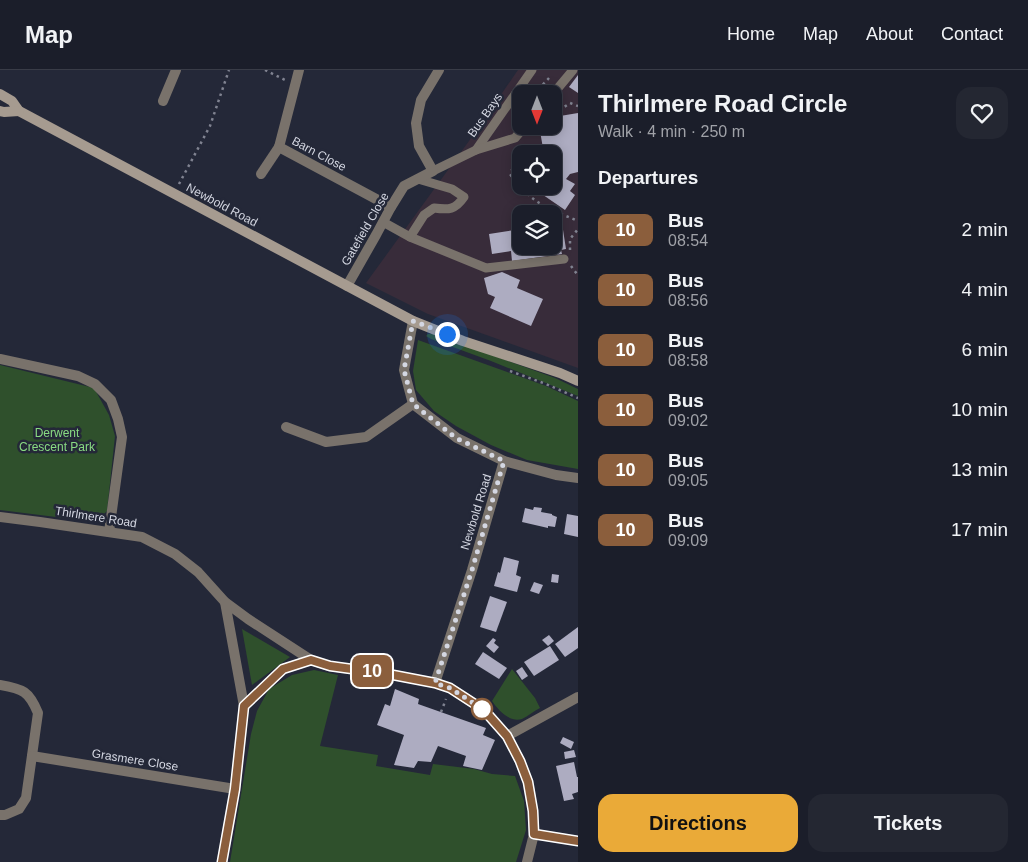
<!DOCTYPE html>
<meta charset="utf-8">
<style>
:root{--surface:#1b1e2a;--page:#242732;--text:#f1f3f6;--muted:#a0a2a8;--line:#393c47;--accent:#eaaa38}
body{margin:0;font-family:Helvetica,sans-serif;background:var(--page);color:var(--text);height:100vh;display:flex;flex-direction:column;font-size:19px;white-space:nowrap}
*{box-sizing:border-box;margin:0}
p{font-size:16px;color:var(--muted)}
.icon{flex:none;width:28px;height:28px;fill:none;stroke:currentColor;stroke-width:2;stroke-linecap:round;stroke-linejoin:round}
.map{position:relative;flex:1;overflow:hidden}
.details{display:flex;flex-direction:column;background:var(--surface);width:450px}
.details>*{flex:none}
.badge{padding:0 10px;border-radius:8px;font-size:18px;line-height:32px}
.needle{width:32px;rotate:180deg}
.controls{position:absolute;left:512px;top:15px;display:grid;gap:10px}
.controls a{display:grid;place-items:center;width:50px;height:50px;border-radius:10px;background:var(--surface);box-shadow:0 2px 12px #0003,0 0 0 1px var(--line);font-size:25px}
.you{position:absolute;width:25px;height:25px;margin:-12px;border:4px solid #fff;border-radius:50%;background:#1a73e8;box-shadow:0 0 0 8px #1a73e833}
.map>.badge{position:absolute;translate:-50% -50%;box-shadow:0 0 0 2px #fff}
h2{padding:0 20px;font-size:19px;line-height:45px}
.round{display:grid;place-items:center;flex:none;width:52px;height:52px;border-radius:15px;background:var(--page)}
.head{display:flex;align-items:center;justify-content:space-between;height:85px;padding:0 20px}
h1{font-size:24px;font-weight:600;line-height:38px}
.cta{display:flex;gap:10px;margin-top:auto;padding:10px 20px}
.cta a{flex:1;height:58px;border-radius:15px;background:var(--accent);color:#111;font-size:20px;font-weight:600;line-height:58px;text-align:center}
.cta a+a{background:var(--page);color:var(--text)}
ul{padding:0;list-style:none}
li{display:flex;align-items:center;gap:15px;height:60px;padding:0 20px}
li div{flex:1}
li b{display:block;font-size:19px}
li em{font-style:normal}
li .badge{min-width:55px;font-weight:700;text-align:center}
header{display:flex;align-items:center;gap:30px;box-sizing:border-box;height:70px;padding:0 25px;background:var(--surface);border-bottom:1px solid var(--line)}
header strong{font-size:24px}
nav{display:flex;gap:28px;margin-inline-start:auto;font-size:18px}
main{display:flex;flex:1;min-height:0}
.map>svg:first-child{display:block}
</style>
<header>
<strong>Map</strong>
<nav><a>Home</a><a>Map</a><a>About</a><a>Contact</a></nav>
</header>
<main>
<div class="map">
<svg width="578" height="792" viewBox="0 0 578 792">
<rect width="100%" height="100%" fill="#242838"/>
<path fill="#382c3a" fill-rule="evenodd" d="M518 0H578V298L428 244 366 213 469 71ZM521 24H554V56H521ZM521 84H554V116H521ZM521 144H554V176H521Z"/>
<g fill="#2f502c">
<polygon points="428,264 433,264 555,308 578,319 578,326 491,291 431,269 426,266"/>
<polygon points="418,270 546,316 578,331 578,399 527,390 491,375 456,356 434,341 416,320 413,301"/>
<polygon points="0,295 94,318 109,345 115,366 107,441 100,448 80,450 0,440"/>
<polygon points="242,559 290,587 252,615"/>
<path d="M512 599 535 628 540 638C534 641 528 646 522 649 510 653 498 640 492 631Z"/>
<polygon points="314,600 338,605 320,676 378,685 376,696 430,705 433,694 474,699 492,704 515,706 524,731 526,760 516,792 230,792 251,664 257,641 269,619 292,605"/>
</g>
<g fill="#adacc1">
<polygon points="578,5 578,23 569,17"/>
<polygon points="578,43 578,102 570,104 566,109 575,114 570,121 575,125 565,140 530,116 554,116 554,84 544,84 540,61 550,59 549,56 554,56 554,47"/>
<polygon points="561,147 566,179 561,180 562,184 512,191 511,181 492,184 489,164 521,159 521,176 554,176 554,148"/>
<polygon points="502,202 520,210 517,218 543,229 531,256 490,238 495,227 488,224 484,208"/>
<polygon points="534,437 542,438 541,442 552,444 552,445 557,447 555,457 548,456 548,458 522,452 525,438 533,440"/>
<polygon points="567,444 578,446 578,467 564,464"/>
<polygon points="504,487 519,491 516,505 521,507 517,522 494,516 498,502 500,503"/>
<polygon points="552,504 559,505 558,513 551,512"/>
<polygon points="534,512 543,515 539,524 530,521"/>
<polygon points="490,526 507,532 496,562 480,557"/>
<polygon points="578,557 578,578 565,587 555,574"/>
<polygon points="549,565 554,571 548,576 542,570"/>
<polygon points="493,568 496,570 494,573 499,577 494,583 486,576"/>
<polygon points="550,576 559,590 534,606 524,592"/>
<polygon points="483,582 507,598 499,609 475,594"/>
<polygon points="522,597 528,606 522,610 516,601"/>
<polygon points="395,619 419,629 418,634 486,658 483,665 495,670 482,700 463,696 466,686 438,676 431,692 418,691 414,698 394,695 404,665 377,655 385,634 390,636"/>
<polygon points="563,667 574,672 571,679 560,673"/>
<polygon points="574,680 576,687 565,689 564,682"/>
<polygon points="574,692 577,707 578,707 578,722 572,724 574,729 564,731 556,696"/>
</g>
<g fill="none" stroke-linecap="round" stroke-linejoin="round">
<g stroke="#808391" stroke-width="2.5" stroke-dasharray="2.5 4" stroke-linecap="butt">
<polyline points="265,0 285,10"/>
<polyline points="534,24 549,8"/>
<polyline points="554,44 570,33 578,36"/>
<path d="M524 75 510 104C529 132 549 139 578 151"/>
<polyline points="179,114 210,56 229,0"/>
<polyline points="570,180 570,169 578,159"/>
<polyline points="571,196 577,204 578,203"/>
<polyline points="510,301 546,314 578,328"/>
<polyline points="441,642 446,629"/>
</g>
<g stroke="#79726b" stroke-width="9">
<polyline points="553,24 573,0"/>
<polyline points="476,80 532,0"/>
<polyline points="433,101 476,80 515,68 525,56"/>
<polyline points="383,152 410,167 486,198 564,189"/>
<path d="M410 167 424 145 434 138C449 140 455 140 464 127L452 119 418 109"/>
</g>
<g stroke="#79726b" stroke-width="10">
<polyline points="299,0 279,77 391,137"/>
<polyline points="163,31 176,0"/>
<polyline points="261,104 279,77"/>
<polyline points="347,216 376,165 391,137 404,116 433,101 419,76 416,53 421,30 439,0"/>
<polyline points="413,251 404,300 413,334 457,368 504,391 556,405 578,408"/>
<polyline points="0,289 78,306 95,314 111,330 118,349 122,367 109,462"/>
<polyline points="286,357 326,372 366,367 413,334"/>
<polyline points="0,447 40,452 142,467 175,484 198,502 225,532 248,549 311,590 329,596 388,604 435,613 450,618 484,640 507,666 520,691 528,712 533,741 534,764 527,792"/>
<polyline points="435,613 472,500 504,391"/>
<path d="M0 615C23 619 29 621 38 643L26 728 19 739 5 745H0"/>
<polyline points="244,636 283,599 311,590"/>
<polyline points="507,666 578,627"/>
<polyline points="32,686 235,719"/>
<polyline points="534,764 578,771"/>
<polyline points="222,792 235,719 244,636 225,532"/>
</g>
<g stroke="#a69b90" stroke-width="10">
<polyline points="0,24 12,31 19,41 413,251 463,271 560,303 578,311"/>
<polyline points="0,41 4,42 19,41"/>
</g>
</g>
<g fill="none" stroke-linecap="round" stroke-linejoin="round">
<defs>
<polyline id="line" points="222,792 235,719 244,636 283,599 311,590 330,596 388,604 435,613 450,618 484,640 507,666 520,691 528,712 533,741 534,764 578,771"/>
</defs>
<use href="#line" stroke="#fff" stroke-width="11"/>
<use href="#line" stroke="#8b5e3c" stroke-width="8"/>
<polyline stroke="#d4d7e2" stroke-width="5" stroke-dasharray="0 9" points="447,264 413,251 404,300 413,334 456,368 504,391 472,500 435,613 450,618 484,640 482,639"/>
</g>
<circle fill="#fff" stroke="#8b5e3c" stroke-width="2.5" cx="482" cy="639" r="10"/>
<g text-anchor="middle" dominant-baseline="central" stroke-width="5" stroke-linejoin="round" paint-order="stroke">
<g font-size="12" fill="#d4d7e2" stroke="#242838">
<text transform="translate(485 45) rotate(-55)">Bus Bays</text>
<text transform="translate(319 84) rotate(28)">Barn Close</text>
<text transform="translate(222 135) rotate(28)">Newbold Road</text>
<text transform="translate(365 159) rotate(-60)">Gatefield Close</text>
<text transform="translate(476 442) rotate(-73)">Newbold Road</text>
<text transform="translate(96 447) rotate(9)">Thirlmere Road</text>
<text transform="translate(135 690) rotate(9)">Grasmere Close</text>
</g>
<g font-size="12" fill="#89db82" stroke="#242838">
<text x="57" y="363">Derwent<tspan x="57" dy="14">Crescent Park</tspan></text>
</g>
</g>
</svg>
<div class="controls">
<a><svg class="needle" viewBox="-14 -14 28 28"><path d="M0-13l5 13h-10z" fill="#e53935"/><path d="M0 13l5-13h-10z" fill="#a0a2a8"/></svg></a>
<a><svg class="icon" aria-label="locate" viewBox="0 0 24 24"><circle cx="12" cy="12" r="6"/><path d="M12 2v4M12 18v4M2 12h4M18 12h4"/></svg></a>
<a><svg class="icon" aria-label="layers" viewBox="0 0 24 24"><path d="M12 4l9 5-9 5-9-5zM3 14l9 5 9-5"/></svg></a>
</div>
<div class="you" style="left:447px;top:264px"></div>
<b class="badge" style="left:372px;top:601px;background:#8b5e3c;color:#fff">10</b>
</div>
<section class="details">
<div class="head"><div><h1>Thirlmere Road Circle</h1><p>Walk · 4 min · 250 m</p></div><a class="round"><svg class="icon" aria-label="heart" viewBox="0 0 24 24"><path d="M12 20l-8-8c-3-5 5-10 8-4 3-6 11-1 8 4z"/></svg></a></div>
<h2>Departures</h2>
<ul>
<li><span class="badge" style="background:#8b5e3c;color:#fff">10</span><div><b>Bus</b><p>08:54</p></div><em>2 min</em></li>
<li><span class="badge" style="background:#8b5e3c;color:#fff">10</span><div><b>Bus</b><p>08:56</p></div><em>4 min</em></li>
<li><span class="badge" style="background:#8b5e3c;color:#fff">10</span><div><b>Bus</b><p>08:58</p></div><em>6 min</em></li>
<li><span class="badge" style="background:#8b5e3c;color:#fff">10</span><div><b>Bus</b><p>09:02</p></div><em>10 min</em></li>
<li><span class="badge" style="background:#8b5e3c;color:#fff">10</span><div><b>Bus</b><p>09:05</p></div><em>13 min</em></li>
<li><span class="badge" style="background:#8b5e3c;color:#fff">10</span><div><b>Bus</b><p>09:09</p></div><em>17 min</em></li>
</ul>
<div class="cta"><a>Directions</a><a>Tickets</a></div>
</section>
</main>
